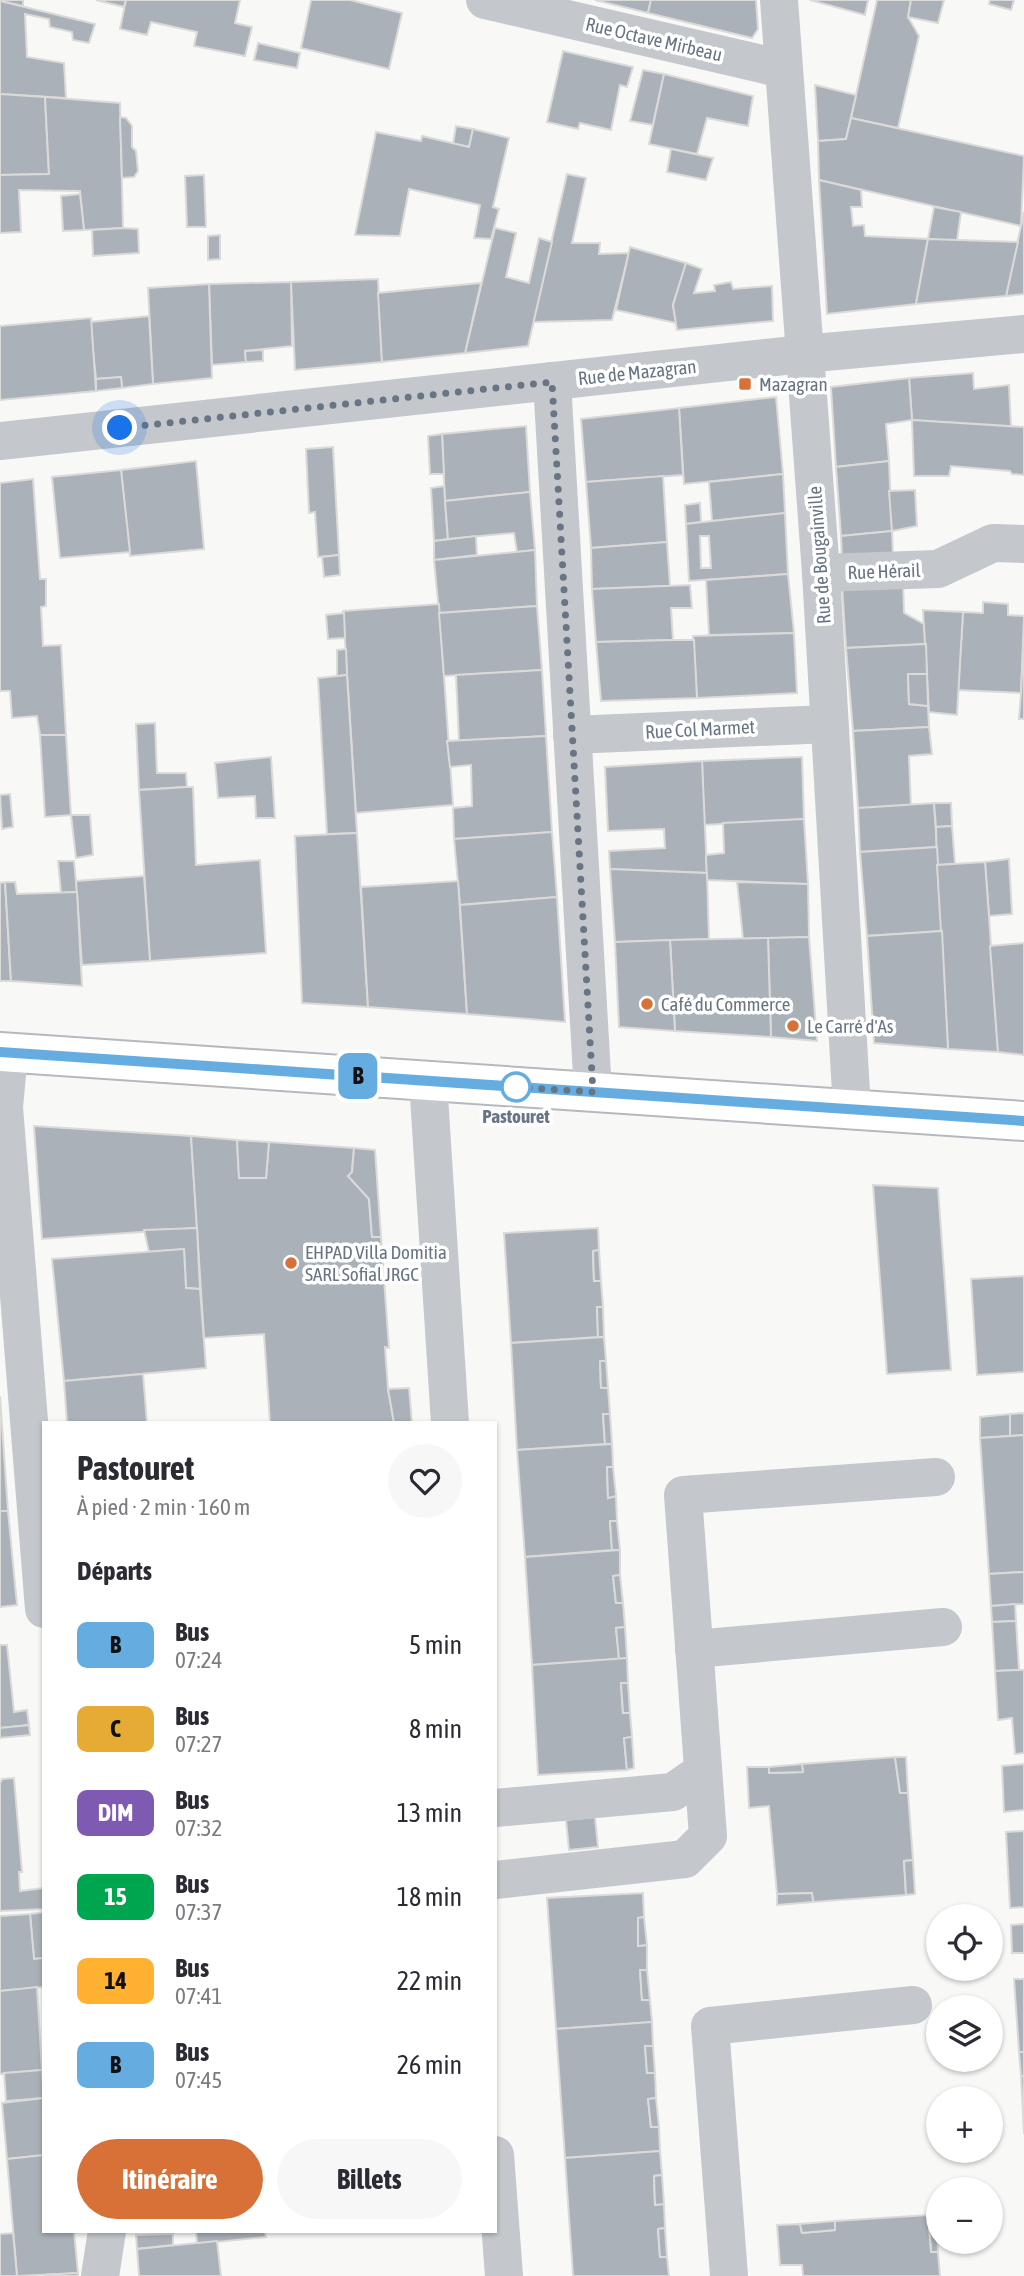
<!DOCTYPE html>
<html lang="fr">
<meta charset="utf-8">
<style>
:root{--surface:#fff;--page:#f7f7f7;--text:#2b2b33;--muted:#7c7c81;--accent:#d77137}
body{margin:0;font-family:"Asap Condensed",sans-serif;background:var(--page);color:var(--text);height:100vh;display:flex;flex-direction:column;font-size:26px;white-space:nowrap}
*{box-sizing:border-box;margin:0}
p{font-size:23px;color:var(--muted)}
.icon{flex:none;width:38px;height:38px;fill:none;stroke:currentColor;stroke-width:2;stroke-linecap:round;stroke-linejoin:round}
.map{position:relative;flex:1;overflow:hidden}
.drawer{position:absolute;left:42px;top:1421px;width:455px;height:812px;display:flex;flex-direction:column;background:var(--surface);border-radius:0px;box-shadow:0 2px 5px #0004}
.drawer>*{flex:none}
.badge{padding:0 14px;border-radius:10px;font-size:24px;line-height:46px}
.controls{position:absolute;left:926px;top:1904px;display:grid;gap:14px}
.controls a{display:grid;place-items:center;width:77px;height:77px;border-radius:50%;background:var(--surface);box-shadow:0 2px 5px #0004;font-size:35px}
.you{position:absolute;width:35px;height:35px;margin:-18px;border:5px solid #fff;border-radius:50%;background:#1a73e8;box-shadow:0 0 0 10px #1a73e833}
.map>.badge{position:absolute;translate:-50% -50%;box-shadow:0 0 0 4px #fff}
h2{padding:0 35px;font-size:26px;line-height:63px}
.round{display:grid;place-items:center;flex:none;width:74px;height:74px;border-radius:37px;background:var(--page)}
.overview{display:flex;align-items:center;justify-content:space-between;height:119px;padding:0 35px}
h1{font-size:33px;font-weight:700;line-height:52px}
.action{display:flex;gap:14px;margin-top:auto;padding:14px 35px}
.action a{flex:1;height:80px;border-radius:42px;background:var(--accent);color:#fff;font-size:28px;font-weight:700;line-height:80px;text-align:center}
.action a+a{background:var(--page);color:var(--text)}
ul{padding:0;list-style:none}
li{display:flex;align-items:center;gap:21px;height:84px;padding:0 35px}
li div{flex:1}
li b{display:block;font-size:26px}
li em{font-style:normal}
li .badge{min-width:77px;font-weight:700;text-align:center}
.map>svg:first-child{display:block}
</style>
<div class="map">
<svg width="1024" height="2276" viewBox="0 0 1024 2276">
<rect width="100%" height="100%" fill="#f8f8f6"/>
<g fill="#abb1b8" stroke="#dadad8" stroke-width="2" fill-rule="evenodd">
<polygon points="0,0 23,0 23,6 0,1"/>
<polygon points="96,0 126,0 124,7"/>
<polygon points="126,0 240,0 235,23 252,27 245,56 194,46 197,32 151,22 147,35 120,29"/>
<polygon points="311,0 350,0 402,13 389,69 301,48"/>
<polygon points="595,0 651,0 648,13"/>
<polygon points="651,0 756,0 758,29 752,38 648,13"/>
<polygon points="810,0 868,0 865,15"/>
<polygon points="877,0 911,0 908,17 919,36 898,128 851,118"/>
<polygon points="911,0 944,0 938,23 908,17"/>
<polygon points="990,0 1014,0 1011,10 989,4"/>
<polygon points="0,1 95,24 89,43 73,40 72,32 50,27 49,19 25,14 27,57 64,63 66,98 0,94"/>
<polygon points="258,43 300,53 297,68 254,60"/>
<polygon points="563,51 633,67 627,87 620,85 611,130 580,123 578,129 547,122"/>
<polygon points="643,70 664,74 653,125 630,121"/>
<polygon points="664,74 753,96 748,126 707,118 697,154 649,144"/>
<polygon points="815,85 856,95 846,139 818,141"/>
<polygon points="0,94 45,97 49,174 0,175"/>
<polygon points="45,97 120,103 123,228 84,230 80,191 19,190 21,232 0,233 0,175 49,174"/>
<polygon points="120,117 126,118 132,126 132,147 136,151 138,171 134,177 122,178"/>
<polygon points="851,118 1024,156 1021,226 819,180 818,141 846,139"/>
<polygon points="456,126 473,129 469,147 453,144"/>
<polygon points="473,129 509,138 493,207 499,209 491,239 474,238 480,205 409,189 400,236 355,235 376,132 421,141 422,136 469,147"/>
<polygon points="671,149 713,158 706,180 667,172"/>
<polygon points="567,174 586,178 572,243 600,243 599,254 629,253 612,320 533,322"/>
<polygon points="204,175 206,227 187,227 185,176"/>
<polygon points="819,180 861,190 862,207 851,207 853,226 864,225 865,236 928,239 916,304 827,314"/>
<polygon points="80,194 84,230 63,231 61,196"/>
<polygon points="934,207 961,212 957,241 928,239"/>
<polygon points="1024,212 1024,294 1006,296"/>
<polygon points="123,228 138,229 139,253 93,256 92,230"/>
<polygon points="495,228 516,233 506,277 529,283 539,238 552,242 528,346 465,353"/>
<polygon points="220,235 220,259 208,260 208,236"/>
<polygon points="928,239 1018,242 1006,296 916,304"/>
<polygon points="630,247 686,263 673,305 676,323 616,310"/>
<polygon points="686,263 702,269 694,293 715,291 714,285 731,282 733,289 772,286 773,321 677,330 673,305"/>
<polygon points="378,279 382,362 295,370 291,282"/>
<polygon points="291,282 292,346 245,351 246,362 212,365 209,284"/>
<polygon points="481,283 465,353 382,362 378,293"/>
<polygon points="209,284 212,378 153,384 148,288"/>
<polygon points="149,316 153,384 122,388 121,377 96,379 90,322"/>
<polygon points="91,318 96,391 0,400 0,326"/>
<polygon points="263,350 263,361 246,362 245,351"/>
<polygon points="973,373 974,389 1009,385 1011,427 912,420 909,378"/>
<polygon points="121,377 122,388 96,391 96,379"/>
<polygon points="909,378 912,420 886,424 889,461 836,467 831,387"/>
<polygon points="776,397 783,474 684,484 679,408"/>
<polygon points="679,408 683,475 586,482 581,419"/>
<polygon points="912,420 1024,427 1024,475 1012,474 1010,471 951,466 949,476 914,476"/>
<polygon points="526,426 530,492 445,501 442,434"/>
<polygon points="442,434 444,474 430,474 428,436"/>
<polygon points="333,447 339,555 318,557 315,512 309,513 306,449"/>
<polygon points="196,461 204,549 130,556 121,470"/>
<polygon points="889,461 892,531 841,536 836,467"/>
<polygon points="121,470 130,552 60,558 52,477"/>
<polygon points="783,474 785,513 712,521 709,482"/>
<polygon points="663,476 667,542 591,548 586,482"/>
<polygon points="33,479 40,579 46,579 46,606 41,607 43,646 61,645 66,735 40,735 37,716 12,718 10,691 0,691 0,483"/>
<polygon points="444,486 448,539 434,541 431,488"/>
<polygon points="915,490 917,526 892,531 889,491"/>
<polygon points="530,492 535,550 517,552 514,533 448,539 445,501"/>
<polygon points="700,503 701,522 686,524 685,505"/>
<path d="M785 513 788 574 689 581 686 524ZM700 536H709L711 568H701Z"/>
<polygon points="892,531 893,556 842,561 841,536"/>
<polygon points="476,536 477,555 434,560 434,541"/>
<polygon points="667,542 670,586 592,589 591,548"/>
<polygon points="535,550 537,606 439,613 434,560"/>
<polygon points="339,555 340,575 324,577 322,557"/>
<polygon points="788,574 794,633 709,635 706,580"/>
<polygon points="903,581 904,613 924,624 926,644 846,648 842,585"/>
<polygon points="690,585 692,608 671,608 673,640 596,642 592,589"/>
<polygon points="983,602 1008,604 1008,615 1024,616 1021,693 958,690 963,612 983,613"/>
<polygon points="439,604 453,805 356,813 343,611"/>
<polygon points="537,606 542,670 444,676 439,613"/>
<polygon points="923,610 963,612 957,715 929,712"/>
<polygon points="344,613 345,638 328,639 326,615"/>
<polygon points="1024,631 1024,719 1019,719 1021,693"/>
<polygon points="794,633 797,693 697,698 693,636"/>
<polygon points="673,640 694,640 697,698 601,701 596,642"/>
<polygon points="926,644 927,674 908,674 909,704 928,706 929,727 853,731 846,648"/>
<polygon points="346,649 347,675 337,676 337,650"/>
<polygon points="542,670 546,736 459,741 456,675"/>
<polygon points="908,674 927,674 928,706 909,704"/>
<polygon points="347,675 357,833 327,834 318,678"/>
<polygon points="155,723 157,773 186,773 187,787 139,790 136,724"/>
<polygon points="929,727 932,754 909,756 911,806 858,808 853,731"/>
<polygon points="40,735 66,735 71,815 45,817"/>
<polygon points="546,736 552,832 454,839 453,808 472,806 471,765 450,767 447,741"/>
<polygon points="271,757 275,818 256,818 255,796 218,798 215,763"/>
<polygon points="802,757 804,819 704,825 702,761"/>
<polygon points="702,761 707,873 610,869 609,851 665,848 664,829 608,831 605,767"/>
<polygon points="187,787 193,787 196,865 260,860 266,953 150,961 139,790"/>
<polygon points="10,794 13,827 2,829 0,795"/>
<polygon points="934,803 937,847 860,852 858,808"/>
<polygon points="934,803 951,803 952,826 936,827"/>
<polygon points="71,815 90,815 93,855 76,858"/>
<polygon points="804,819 808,884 707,880 706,855 724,853 723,823"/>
<polygon points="952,826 955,864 937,865 936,827"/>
<polygon points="552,832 557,897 460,905 454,839"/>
<polygon points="357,833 368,1007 302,1003 295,836"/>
<polygon points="937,847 942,931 867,936 860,852"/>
<polygon points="1009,859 1012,914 989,916 985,862"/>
<polygon points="58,861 74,861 77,892 61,893"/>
<polygon points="985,862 989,916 998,1052 948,1049 937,865"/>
<polygon points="610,869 707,873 709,939 615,942"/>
<polygon points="144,876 150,961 82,965 76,881"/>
<polygon points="458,881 467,1014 368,1007 361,887"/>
<polygon points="5,882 11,981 0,981 0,883"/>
<polygon points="5,882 15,882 17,894 77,892 82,986 11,981"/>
<polygon points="737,882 808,884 809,937 743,939"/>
<polygon points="557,897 565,1022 467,1014 460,905"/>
<polygon points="942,931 948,1049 874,1043 867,936"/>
<polygon points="809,937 817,1041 771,1037 768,938"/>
<polygon points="768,938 771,1037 675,1031 670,940"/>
<polygon points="670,940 675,1031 619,1027 615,942"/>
<polygon points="1024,943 1024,1055 998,1052 990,946"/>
<polygon points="34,1126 191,1136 197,1228 42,1239"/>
<polygon points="191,1136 237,1140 239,1178 266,1178 269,1142 354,1148 352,1172 348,1176 369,1199 372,1237 381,1237 389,1348 385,1347 388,1389 394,1423 270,1423 264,1334 204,1338"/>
<polygon points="237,1140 269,1142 266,1178 239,1178"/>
<polygon points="354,1148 375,1150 381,1237 372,1237 369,1199 348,1176 352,1172"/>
<polygon points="873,1185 938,1188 951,1370 887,1374"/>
<polygon points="197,1228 200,1289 186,1288 184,1249 149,1252 144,1230"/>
<polygon points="598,1228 599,1250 593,1251 594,1281 601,1281 603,1307 597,1307 598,1337 511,1343 504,1233"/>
<polygon points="184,1249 186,1288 200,1289 206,1368 64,1381 52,1259"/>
<polygon points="599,1250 601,1281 594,1281 593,1251"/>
<polygon points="1024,1276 1024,1372 977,1375 971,1279"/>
<polygon points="597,1307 603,1307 604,1337 598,1337"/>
<polygon points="604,1337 606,1361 600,1361 601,1388 608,1388 610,1414 603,1414 605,1444 517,1450 511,1343"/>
<polygon points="600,1361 606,1361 608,1388 601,1388"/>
<polygon points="143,1374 147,1423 67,1423 64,1381"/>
<polygon points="409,1388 412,1423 394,1423 388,1389"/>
<polygon points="0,1396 8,1511 0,1511"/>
<polygon points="1024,1413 1024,1435 1010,1436 1010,1414"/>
<polygon points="603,1414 610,1414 612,1444 605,1444"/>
<polygon points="1010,1414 1010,1436 980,1438 980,1417"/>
<polygon points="1024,1435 1024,1572 989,1574 980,1438"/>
<polygon points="612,1444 613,1467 607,1467 608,1498 616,1496 617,1521 610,1521 612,1550 525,1557 517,1450"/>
<polygon points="607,1467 613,1467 616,1496 608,1498"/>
<polygon points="0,1511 8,1511 17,1605 0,1607"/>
<polygon points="610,1521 617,1521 620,1550 612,1550"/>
<polygon points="620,1550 620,1575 613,1576 616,1603 623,1603 625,1627 616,1628 619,1659 532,1665 525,1557"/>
<polygon points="1024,1572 1024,1604 991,1606 989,1574"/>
<polygon points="620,1575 623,1603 616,1603 613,1576"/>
<polygon points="1015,1604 1016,1621 992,1622 991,1606"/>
<polygon points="1016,1621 1019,1670 995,1671 992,1622"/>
<polygon points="625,1627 627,1658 619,1659 616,1628"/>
<polygon points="0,1645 7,1645 14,1712 27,1710 29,1725 0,1728"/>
<polygon points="627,1658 628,1683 621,1683 623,1713 630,1713 632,1737 624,1738 627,1770 538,1775 532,1665"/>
<polygon points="1019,1670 1024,1670 1024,1753 1015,1754 1012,1718 998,1720 995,1671"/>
<polygon points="621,1683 628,1683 630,1713 623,1713"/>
<polygon points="29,1725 30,1735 0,1738 0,1728"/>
<polygon points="632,1737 634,1768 627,1770 624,1738"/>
<polygon points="895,1757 900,1793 908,1793 913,1860 904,1861 906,1895 813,1902 812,1893 777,1894 769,1806 749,1808 747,1767 769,1767 769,1773 803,1772 802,1764"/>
<polygon points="895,1757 906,1757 908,1793 900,1793"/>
<polygon points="802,1764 803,1772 769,1773 769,1767"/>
<polygon points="1024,1764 1024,1810 1004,1812 1002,1766"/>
<polygon points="14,1778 22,1872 19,1872 20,1891 44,1888 44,1909 0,1911 0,1783 2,1779"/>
<polygon points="595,1817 598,1847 569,1850 566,1820"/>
<polygon points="1024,1831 1024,1907 1010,1908 1006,1832"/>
<polygon points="913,1860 915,1894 906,1895 904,1861"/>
<polygon points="643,1893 644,1917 638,1918 638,1946 647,1945 647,1970 640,1970 642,2000 650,2000 652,2022 556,2029 547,1898"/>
<polygon points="812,1893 813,1902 777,1905 777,1894"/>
<polygon points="44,1912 44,1958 34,1959 30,1914"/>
<polygon points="30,1914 34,1959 44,1958 44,1987 0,1991 0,1916"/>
<polygon points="644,1917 647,1945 638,1946 638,1918"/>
<polygon points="1024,1924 1024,1953 1012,1953 1011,1925"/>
<polygon points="640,1970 647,1970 650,2000 642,2000"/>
<polygon points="1014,1979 1024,1979 1024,2052 1019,2052"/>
<polygon points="37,1987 42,2070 0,2074 0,1991"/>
<polygon points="652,2022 653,2046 645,2046 647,2073 655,2073 656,2098 648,2099 651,2127 659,2127 660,2151 565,2158 556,2029"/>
<polygon points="645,2046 653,2046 655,2073 647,2073"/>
<polygon points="1019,2052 1024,2052 1024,2076 1021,2076"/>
<polygon points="42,2070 44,2098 6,2101 4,2073"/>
<polygon points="1021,2076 1024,2076 1024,2134"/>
<polygon points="44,2098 44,2155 7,2159 2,2103"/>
<polygon points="656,2098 659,2127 651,2127 648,2099"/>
<polygon points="660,2151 662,2175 654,2176 655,2205 664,2204 665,2228 658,2229 660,2257 667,2257 669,2276 573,2276 565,2158"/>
<polygon points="44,2155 44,2231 74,2231 78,2273 17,2276 7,2159"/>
<polygon points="662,2175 664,2204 655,2205 654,2176"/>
<polygon points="937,2214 938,2252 931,2252 928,2215"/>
<polygon points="928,2215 931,2252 938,2252 940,2276 803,2276 802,2265 780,2265 777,2225 800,2224 802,2233 835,2230 835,2221"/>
<polygon points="835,2221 835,2230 802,2233 800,2224"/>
<polygon points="665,2228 667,2257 660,2257 658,2229"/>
<polygon points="196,2231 265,2231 266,2237 197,2244"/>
<polygon points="13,2233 17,2276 0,2276 0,2234"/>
<polygon points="173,2234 173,2245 137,2249 136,2235"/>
<polygon points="217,2241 221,2276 139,2276 137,2249"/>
<polygon points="78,2273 78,2276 44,2275"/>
</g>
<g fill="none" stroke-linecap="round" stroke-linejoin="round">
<defs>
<polyline id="major" points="0,1052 1024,1121"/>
</defs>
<use href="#major" stroke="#b5b9bd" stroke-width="42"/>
<g stroke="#c4c7cb" stroke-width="38">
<polyline points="485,0 783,69"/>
<polyline points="779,0 821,573 852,1110"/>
<polyline points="552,381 593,1092"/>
<polyline points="0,441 803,354 1024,334"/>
<polyline points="821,573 938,569 993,543 1024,544"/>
<polyline points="572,735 829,724"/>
<polyline points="9,1053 4,1107 44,1609"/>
<polyline points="428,1081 450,1423"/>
<polyline points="694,1649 943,1627"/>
<polyline points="495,1808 673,1792 703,1771"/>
<polyline points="495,1880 685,1859 708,1836 683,1495 936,1477"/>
<polyline points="495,2155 504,2276"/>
<polyline points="100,2276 107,2231"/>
<polyline points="729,2276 710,2026 913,2005"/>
</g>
<use href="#major" stroke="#fff" stroke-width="38"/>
</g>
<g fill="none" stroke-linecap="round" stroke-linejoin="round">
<defs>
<polyline id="line" points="0,1052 1024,1121"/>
</defs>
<use href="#line" stroke="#fff" stroke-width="16"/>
<use href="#line" stroke="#65ace1" stroke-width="10"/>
<polyline stroke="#697584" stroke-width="7" stroke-dasharray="0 12.6" points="120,428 552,382 593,1092 516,1087"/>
</g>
<g fill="#d77137" stroke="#fff" stroke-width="2.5">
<rect x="738" y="377" width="14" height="14" rx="3.5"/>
<circle cx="647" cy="1004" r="7"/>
<circle cx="793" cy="1026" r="7"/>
<circle cx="291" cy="1263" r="7"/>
</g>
<circle fill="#fff" stroke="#65ace1" stroke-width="3.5" cx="516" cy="1087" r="14"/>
<g text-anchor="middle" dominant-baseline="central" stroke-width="7" stroke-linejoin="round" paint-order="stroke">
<g font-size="19" fill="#697584" stroke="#fff">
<text transform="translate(654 39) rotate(13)">Rue Octave Mirbeau</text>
<text transform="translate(637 372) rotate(-6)">Rue de Mazagran</text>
<text transform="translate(819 555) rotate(-94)">Rue de Bougainville</text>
<text transform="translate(884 571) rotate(-2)">Rue Hérail</text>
<text transform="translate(700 729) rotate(-3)">Rue Col Marmet</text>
</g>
<g font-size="19" fill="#697584" stroke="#fff" text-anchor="start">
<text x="759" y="384">Mazagran</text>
<text x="661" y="1004">Café du Commerce</text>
<text x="807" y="1026">Le Carré d'As</text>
<text x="305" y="1252">EHPAD Villa Domitia<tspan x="305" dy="22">SARL Sofial JRGC</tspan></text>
</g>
<g font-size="19" font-weight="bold" fill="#697584" stroke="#fff">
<text x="516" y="1116">Pastouret</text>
</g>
</g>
</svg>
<div class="controls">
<a><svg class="icon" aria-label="locate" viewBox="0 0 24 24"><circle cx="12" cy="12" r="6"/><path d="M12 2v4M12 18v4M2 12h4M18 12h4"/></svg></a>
<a><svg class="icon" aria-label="layers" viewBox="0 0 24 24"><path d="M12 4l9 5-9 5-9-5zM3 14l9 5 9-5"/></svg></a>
<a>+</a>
<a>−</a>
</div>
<div class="you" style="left:120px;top:428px"></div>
<b class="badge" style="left:358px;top:1076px;background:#65ace1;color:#111">B</b>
<section class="drawer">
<div class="overview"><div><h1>Pastouret</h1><p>À pied · 2 min · 160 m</p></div><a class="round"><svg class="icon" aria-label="heart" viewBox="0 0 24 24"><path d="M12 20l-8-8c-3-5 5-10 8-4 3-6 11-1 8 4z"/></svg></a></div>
<h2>Départs</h2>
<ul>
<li><span class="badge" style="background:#65ace1;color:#111">B</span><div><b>Bus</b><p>07:24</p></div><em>5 min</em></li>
<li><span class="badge" style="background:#e5ab34;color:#111">C</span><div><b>Bus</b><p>07:27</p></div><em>8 min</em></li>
<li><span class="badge" style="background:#7e5ab2;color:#fff">DIM</span><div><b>Bus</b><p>07:32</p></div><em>13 min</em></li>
<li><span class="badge" style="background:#00a64f;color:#fff">15</span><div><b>Bus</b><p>07:37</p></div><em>18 min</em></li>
<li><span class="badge" style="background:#ffb232;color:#111">14</span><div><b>Bus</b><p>07:41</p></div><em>22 min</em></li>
<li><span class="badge" style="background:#65ace1;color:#111">B</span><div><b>Bus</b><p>07:45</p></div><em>26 min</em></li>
</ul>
<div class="action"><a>Itinéraire</a><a>Billets</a></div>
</section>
</div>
